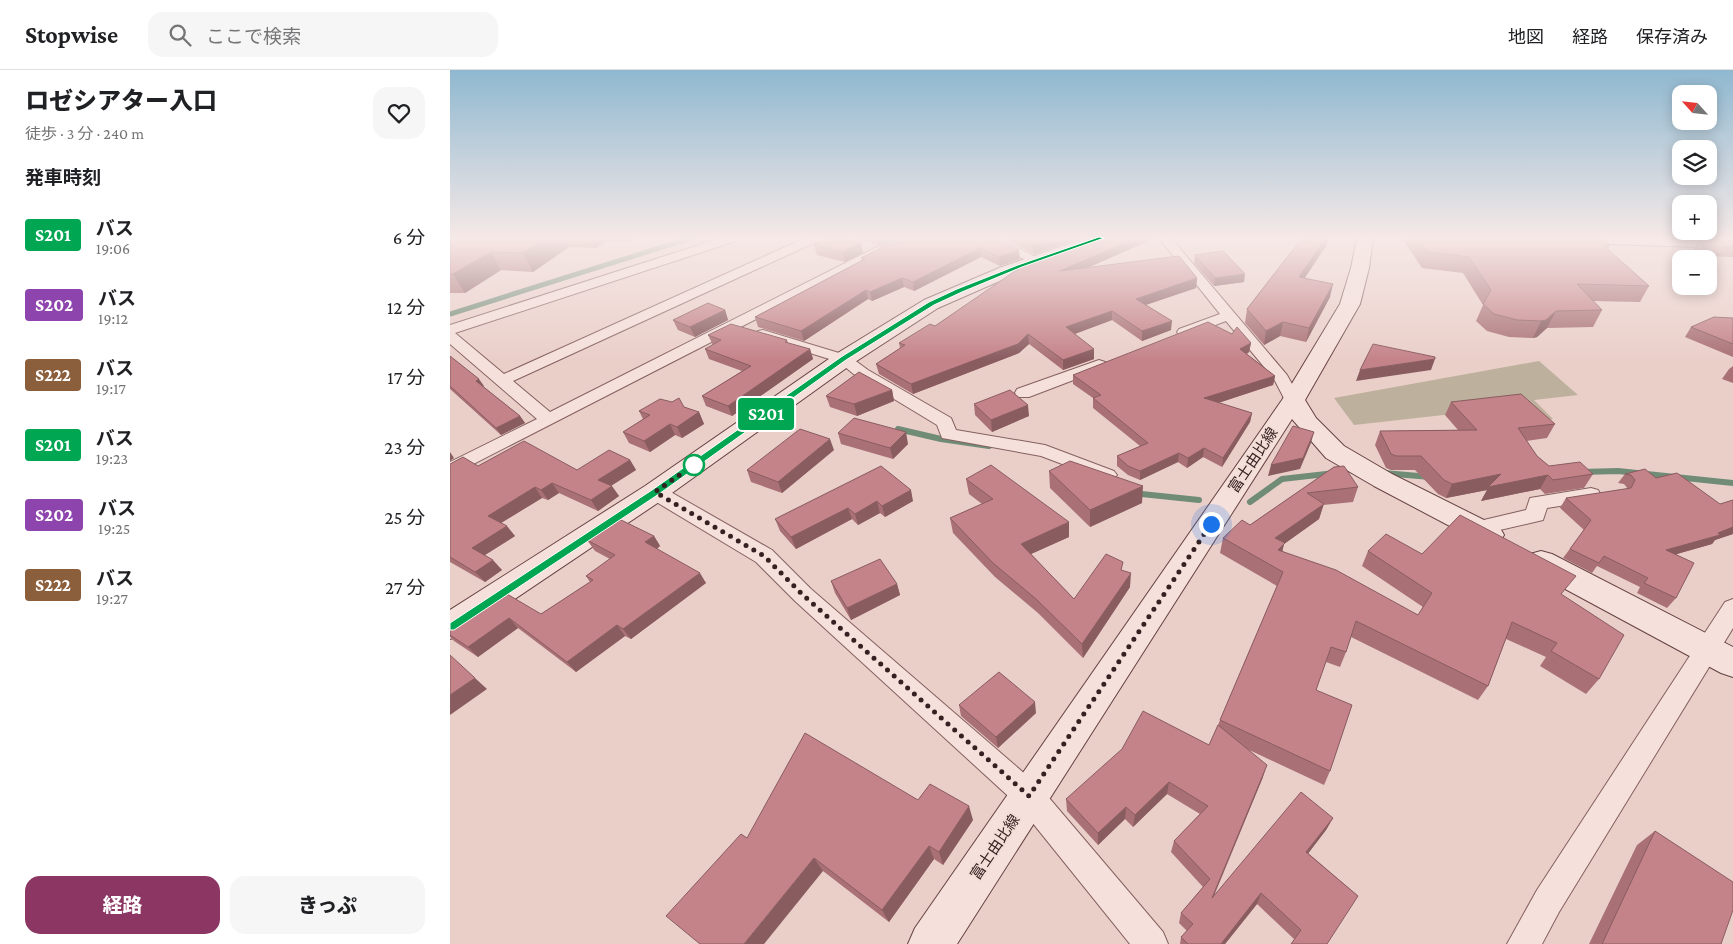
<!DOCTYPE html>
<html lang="ja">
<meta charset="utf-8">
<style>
:root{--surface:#fff;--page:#f6f6f6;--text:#202124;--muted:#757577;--line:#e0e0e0;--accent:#8c3663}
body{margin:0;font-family:"Crimson Pro","Noto Sans JP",serif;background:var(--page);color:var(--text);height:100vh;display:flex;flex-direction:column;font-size:19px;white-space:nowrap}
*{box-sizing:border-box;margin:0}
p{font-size:16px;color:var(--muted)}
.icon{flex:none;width:28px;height:28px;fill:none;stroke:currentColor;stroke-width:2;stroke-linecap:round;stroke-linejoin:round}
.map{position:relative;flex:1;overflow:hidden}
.panel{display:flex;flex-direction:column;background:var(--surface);width:450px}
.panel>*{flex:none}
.badge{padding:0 10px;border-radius:4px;font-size:18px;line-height:32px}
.needle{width:32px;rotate:297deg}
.tools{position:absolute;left:1222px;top:15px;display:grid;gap:10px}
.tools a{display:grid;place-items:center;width:45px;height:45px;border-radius:10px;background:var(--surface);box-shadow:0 2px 12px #0003;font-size:25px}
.you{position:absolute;width:25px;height:25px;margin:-12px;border:4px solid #fff;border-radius:50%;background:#1a73e8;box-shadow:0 0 0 8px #1a73e833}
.map>.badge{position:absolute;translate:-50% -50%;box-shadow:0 0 0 2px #fff}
h2{padding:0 25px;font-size:19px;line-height:45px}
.round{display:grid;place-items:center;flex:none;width:52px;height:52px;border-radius:15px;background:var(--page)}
.overview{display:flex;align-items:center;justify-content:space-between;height:85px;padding:0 25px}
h1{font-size:24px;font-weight:800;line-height:38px}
.cta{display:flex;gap:10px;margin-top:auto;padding:10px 25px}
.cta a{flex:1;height:58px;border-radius:15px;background:var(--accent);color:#fff;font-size:20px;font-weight:800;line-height:58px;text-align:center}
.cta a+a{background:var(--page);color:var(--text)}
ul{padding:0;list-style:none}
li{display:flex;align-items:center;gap:15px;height:70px;padding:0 25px}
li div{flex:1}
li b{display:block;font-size:19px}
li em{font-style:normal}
li .badge{min-width:55px;font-weight:700;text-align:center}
header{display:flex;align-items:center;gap:30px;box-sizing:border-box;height:70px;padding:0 25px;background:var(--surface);border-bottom:1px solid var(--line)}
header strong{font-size:24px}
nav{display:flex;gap:28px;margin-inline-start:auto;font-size:18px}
.search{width:350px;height:45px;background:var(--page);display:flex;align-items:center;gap:12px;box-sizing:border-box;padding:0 18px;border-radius:15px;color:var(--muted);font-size:19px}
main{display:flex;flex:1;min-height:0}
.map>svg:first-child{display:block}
</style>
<header>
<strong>Stopwise</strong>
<div class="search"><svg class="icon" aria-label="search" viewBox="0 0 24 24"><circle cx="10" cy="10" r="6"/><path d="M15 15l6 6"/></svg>ここで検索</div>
<nav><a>地図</a><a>経路</a><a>保存済み</a></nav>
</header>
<main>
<section class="panel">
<div class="overview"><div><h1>ロゼシアター入口</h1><p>徒歩 · 3 分 · 240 m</p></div><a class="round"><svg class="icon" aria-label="heart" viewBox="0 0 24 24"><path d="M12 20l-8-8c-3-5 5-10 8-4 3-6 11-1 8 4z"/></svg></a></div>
<h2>発車時刻</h2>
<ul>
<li><span class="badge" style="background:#00a651;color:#fff">S201</span><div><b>バス</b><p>19:06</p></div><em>6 分</em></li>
<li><span class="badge" style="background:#8e44ad;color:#fff">S202</span><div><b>バス</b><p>19:12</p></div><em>12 分</em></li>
<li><span class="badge" style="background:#8b5e3c;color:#fff">S222</span><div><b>バス</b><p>19:17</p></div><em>17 分</em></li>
<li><span class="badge" style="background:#00a651;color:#fff">S201</span><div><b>バス</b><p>19:23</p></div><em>23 分</em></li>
<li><span class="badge" style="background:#8e44ad;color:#fff">S202</span><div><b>バス</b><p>19:25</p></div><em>25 分</em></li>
<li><span class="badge" style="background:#8b5e3c;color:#fff">S222</span><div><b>バス</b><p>19:27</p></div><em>27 分</em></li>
</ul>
<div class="cta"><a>経路</a><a>きっぷ</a></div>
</section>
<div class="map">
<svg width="1283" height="874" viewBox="0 0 1283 874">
<rect width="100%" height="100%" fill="#eacfc9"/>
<polygon fill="#bdb09c" points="1089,291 1128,325 1084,330 1103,349 1081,351 1065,337 904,355 884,328"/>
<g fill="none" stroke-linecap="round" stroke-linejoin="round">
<polyline stroke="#708c77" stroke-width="5" points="0,244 241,168"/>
<g stroke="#708c77" stroke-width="6">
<polyline points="448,359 491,369 539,376"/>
<polyline points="1131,402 1168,401 1283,413"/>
<polyline points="934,403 980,407"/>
<polyline points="682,423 749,430"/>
<polyline points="800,432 832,409 885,403"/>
</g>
<defs>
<g id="street">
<polygon points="271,168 288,168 286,171 5,263 54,304 355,168 370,168 368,171 63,311 100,342 425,178 462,168 480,168 478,171 433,184 0,406 0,392 87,349 0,274 0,255"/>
<polygon points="535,168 550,168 591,190 589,193 581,193"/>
<polygon points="709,168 721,168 837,305 851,330 849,334 837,334 824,309 776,251 739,265 729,265 727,262 729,259 770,244"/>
<polygon points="313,260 399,286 418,300 501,348 506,360 595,375 664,401 667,405 664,409 657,411 591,386 492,368 487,355 406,306 389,292 308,267 306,264 308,261"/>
<polygon points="649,290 655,292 657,295 655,298 579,327 567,327 565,323 567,319"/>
<polygon points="205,415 212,417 322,480 361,519 589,716 713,862 718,874 680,874 569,736 345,531 306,492 198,427 195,422 198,417"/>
<polygon points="1141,418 1148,420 1151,425 1148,430 1097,438 1093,450 1028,465 1021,463 1018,458 1021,453 1076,440 1080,428"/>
<polygon points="1283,529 1283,558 1109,842 1092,874 1057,874 1087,820 1275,532"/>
</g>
<g id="secondary">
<polygon points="636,168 659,168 657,171 561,206 488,238 402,294 215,428 11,565 0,569 0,540 195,416 386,284 474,230 549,198"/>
<polygon points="907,168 923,168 919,198 910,234 855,330 866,348 894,376 942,404 1050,458 1054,465 1050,472 1040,475 1030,472 924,416 876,388 842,349 507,874 458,874 465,858 832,330 890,234 901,198"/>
<polygon points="1117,168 1283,168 1283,178 1125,173 1119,171"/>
<polygon points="1091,481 1102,484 1283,577 1283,607 1271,603 1080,500 1076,492 1080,484"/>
</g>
</defs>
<use href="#street" stroke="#84605f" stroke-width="2"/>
<use href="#secondary" stroke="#664243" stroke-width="2"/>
<use href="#street" fill="#f5e0db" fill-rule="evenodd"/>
<use href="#secondary" fill="#f5e0db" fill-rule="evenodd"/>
</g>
<g fill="#a97176">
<polygon points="0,168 188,168 182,172 155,172 146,178 119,177 83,202 51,200 15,223 0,223"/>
<polygon points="401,168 456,168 429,175"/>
<polygon points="546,168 570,189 550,196 531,187 464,221 454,217 422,231 418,229 354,271 308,257 305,247 412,190 411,188"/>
<polygon points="554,168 631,168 584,184"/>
<polygon points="648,168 705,168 639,197 747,208 746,218 696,235 721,260 692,271 662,250 625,264 644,289 613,300 579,274 569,283 463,324 429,304 426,294 450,278 449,273 485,256 569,198 569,196"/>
<polygon points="852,168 878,168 876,176 855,208 880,227 856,272 830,266 814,275 795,253 797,239"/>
<polygon points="952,168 1152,168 1160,175 1158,179 1199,216 1190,232 1143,231 1152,240 1143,257 1097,258 1087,267 1083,268 1059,267 1037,261 1026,251 1033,235 1013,203 972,198"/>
<polygon points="1249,169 1283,177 1283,187 1252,186 1243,179"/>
<polygon points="364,175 413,183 395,192 367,185"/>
<polygon points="745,185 794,212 764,216 744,193"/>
<polygon points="275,240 278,250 245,267 228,260 223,250"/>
<polygon points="1283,248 1283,287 1235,267 1241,257"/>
<polygon points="258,265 337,270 338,273 360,279 363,289 282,346 256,336 252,326 292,301 259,289 255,279 263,275"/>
<polygon points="801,273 799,282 797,284 825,306 823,315 768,333 802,343 800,352 772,397 753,387 737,398 728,392 690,410 678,405 667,396 667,386 690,376 643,338 643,328 623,314 623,305"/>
<polygon points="0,286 34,317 70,346 75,353 51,365 0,319"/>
<polygon points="1283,296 1283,313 1272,309 1279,299"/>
<polygon points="442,320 444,331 407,346 380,337 376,326"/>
<polygon points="1001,332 1105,354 1097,368 1076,371 1087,386 1099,396 1143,404 1134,418 1095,424 1090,419 1031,431 1037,420 996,428 988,424 965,400 941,400 936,398 925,375 930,361 1008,360 995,345"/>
<polygon points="524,334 579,346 542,362 525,345"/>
<polygon points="234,337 249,342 254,354 232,368 225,365 200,382 179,373 173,362 193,349 189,341"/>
<polygon points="388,363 458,374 443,389 391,374"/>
<polygon points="384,380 332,423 301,412 297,400"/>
<polygon points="180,390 186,400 161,416 169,426 148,441 109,423 98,430 92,428 51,453 65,466 35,485 52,500 35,512 0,492 0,394 28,396 127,400"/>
<polygon points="431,396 463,431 435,447 430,443 408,455 402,449 346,479 330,461 325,449"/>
<polygon points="884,397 908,417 903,432 873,435 869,449 834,474 832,481 968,545 973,537 912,496 918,481 972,484 1112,525 1149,609 1136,624 1090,596 1096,587 1056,569 1038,616 1028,630 901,567 896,582 890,597 876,592 866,620 880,701 874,715 797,679 813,707 764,826 883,748 876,760 858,783 908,826 844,869 807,834 775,874 730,874 731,867 737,861 729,853 731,843 753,817 721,782 724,771 750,744 717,724 683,757 675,749 648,775 617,741 616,729 759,675 768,655 770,650 827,516 770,483 773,468 800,455"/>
<polygon points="599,401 692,433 640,457 600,418"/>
<polygon points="1175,404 1206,408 1270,434 1283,430 1283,464 1265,470 1262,474 1227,484 1226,528 1217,538 1187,523 1190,517 1147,496 1142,503 1113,488 1134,460 1110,438 1116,428 1178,419 1174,414 1168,413"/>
<polygon points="516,409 619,467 581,484 624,529 673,500 680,517 633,588 588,543 545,507 503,463 500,448 532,434 519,424"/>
<polygon points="204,466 210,476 207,479 256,513 181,569 175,566 126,602 68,558 28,587 4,571 0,567 0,556 91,544 140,512 136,506 160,489 145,481 137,470"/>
<polygon points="381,511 447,514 450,525 401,550 385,523"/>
<polygon points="509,635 586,643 548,678 511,646"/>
<polygon points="468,730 523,750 493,795 484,789 439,852 373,801 297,768"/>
<polygon points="1205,761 1271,874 1139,874 1187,775"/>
</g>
<g fill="#895c60">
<polygon points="97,168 114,168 119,177 83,202 73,183"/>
<polygon points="141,168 153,168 155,172 146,178"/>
<polygon points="180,168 188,168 182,172"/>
<polygon points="427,168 456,168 429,175"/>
<polygon points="606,168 631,168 584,184 583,175"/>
<polygon points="686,168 705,168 610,210 610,201"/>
<polygon points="876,168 878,168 876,176 846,220 849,207"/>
<polygon points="411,173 413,183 395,192 392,182"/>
<polygon points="530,178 531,187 464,221 463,212"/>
<polygon points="569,180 570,189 550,196 549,187"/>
<polygon points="41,182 51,200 15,223 3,204"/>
<polygon points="795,204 794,212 764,216 765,208"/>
<polygon points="452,208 454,217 422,231 420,222"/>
<polygon points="747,208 746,218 686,238 686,229"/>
<polygon points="883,214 880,227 856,272 859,258"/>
<polygon points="416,220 418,229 354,271 351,261"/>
<polygon points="275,240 278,250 245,267 240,257"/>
<polygon points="662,241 662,250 616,267 616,257"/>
<polygon points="1106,241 1097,258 1087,267 1083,268 1091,251"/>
<polygon points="722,251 721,260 692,271 692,261"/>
<polygon points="833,252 830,266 814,275 816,261"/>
<polygon points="578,264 579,274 569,283 463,324 461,314"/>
<polygon points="801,273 799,282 789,288 790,279"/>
<polygon points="360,279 363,289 282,346 278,336"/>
<polygon points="644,279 644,289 613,300 613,290"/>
<polygon points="985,289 981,300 906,311 910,300"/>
<polygon points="825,306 823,315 753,338 754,328"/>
<polygon points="29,309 34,316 31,318 26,311"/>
<polygon points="442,320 444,331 407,346 404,334"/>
<polygon points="578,335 579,346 542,362 541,350"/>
<polygon points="249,342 254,354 232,368 227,357"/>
<polygon points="802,343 800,352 772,397 773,388"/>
<polygon points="70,346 75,353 51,365 46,358"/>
<polygon points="220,354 225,365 200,382 194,371"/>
<polygon points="456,362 458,374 443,389 440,378"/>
<polygon points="864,362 861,373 850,399 818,406 821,395"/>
<polygon points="380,369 384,380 332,423 328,412"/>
<polygon points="754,378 753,387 737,398 738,388"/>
<polygon points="0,382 4,388 0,391"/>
<polygon points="729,383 728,392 690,410 690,401"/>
<polygon points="180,390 186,400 154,420 148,410"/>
<polygon points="1051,404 1098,405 1090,419 1031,431 1037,420 996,428 1002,414"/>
<polygon points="102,413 109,423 98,430 91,420"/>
<polygon points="162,416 169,426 148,441 141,430"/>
<polygon points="693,416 692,433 640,457 640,440"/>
<polygon points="85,417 92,428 46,456 38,446"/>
<polygon points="461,420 463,431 435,447 432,436"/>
<polygon points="427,431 430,443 408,455 405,444"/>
<polygon points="874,434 869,449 834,474 831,488 825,468"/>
<polygon points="398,438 402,449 346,479 341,467"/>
<polygon points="619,452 619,467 572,488 571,474"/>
<polygon points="57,456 65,466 30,488 22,478"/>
<polygon points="1283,457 1283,464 1265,470 1262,474 1209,489 1216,480"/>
<polygon points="204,466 210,476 202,482 195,472"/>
<polygon points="43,490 52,500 35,512 25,502"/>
<polygon points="250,503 256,513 181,569 173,559"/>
<polygon points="681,503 680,517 633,588 632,574"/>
<polygon points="447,514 450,525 401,550 397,538"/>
<polygon points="59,548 68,558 28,587 18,577"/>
<polygon points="167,555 175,566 126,602 117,592"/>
<polygon points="25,608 37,619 0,645 0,625"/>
<polygon points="585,632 586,643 548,678 546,667"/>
<polygon points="817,695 813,707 758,839 762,828"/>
<polygon points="719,712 717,724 683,757 685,745"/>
<polygon points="519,736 523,750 493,795 489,782"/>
<polygon points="676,737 675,749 648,775 648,763"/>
<polygon points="883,748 876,760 851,793 856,782"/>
<polygon points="479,776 484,789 439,852 432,840"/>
<polygon points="364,788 373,801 314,874 294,874"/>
<polygon points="811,823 807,834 775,874 771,874"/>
</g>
<g fill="#c48389" stroke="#895c60">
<polygon points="0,168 97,168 73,183 41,182 3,204 0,204"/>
<polygon points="379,168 390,168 411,173 392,182 364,175"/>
<polygon points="465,168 546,168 569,180 549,187 530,178 463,212 452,208 420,222 416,220 351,261 305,247 415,189 411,188 432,177"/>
<polygon points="569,168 606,168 583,175"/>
<polygon points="648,168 686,168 610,201 729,186 747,208 686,229 722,251 692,261 662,241 616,257 644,279 613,290 578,264 568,274 461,314 426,294 455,275 449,273 480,254 485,256 571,197 569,196"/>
<polygon points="852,168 876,168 849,207 883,214 859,258 833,252 816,261 797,239"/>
<polygon points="967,168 1152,168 1160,175 1153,175 1199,216 1127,214 1152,240 1106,241 1096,250 1091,251 1067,250 1044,244 1033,234 1041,220 1019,187 977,182"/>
<polygon points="1249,169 1283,170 1283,177 1258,176"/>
<polygon points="773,181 795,204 765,208 745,185"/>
<polygon points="258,233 275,240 240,257 223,250"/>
<polygon points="1264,247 1283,248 1283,274 1241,257"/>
<polygon points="758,252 782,264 787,257 801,273 790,279 825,306 754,328 802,343 773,388 754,378 738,388 729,383 690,401 678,396 667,386 698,373 643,328 651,325 623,305"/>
<polygon points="281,254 337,270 335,272 360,279 278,336 252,326 301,296 255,279 271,270 258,265"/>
<polygon points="923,274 985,287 985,289 910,300"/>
<polygon points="0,286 29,309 26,311 70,346 46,358 0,316"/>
<polygon points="409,302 442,320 404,334 376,326"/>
<polygon points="560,320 578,335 541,350 524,334"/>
<polygon points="1071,324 1105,354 1068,358 1087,386 1099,396 1130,392 1143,404 1103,410 1098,405 1038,417 1051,404 1002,414 994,410 971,386 946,386 941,384 930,361 1027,360 1001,332"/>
<polygon points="229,328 234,337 249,342 227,357 220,354 194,371 173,362 200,345 189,341 210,329 222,332"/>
<polygon points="404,348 456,362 440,378 388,363"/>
<polygon points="843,356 864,362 853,388 821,395"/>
<polygon points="350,359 380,369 328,412 297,400"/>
<polygon points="74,371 127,400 159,380 180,390 148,410 162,416 141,430 102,413 91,420 85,417 38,446 57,456 22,478 43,490 25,502 0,487 0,394 13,387 28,396"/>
<polygon points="620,391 693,416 640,440 599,401"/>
<polygon points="541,395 619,452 571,474 624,529 656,484 673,492 671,500 681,503 632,574 586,529 543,493 500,448 543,429 516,409"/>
<polygon points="431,396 461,420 432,436 427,431 405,444 398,438 341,467 325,449"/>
<polygon points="894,396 908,417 857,423 874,434 825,468 835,473 828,480 886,500 968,545 982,523 918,481 936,464 972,484 1010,445 1126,506 1111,524 1174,565 1149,609 1101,581 1107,573 1062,552 1038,616 906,551 896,582 881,577 866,620 902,635 880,701 770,650 833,502 773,468 792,450 800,455 884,397"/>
<polygon points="1195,399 1206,408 1227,403 1270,434 1283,430 1283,457 1268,463 1270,465 1216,480 1244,493 1226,528 1194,513 1198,508 1154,486 1149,493 1120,479 1141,450 1116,428 1181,418 1185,410 1181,405 1175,404"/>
<polygon points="169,449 204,466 195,472 250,503 173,559 167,555 117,592 59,548 18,577 0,565 0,556 27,539 57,524 91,544 143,510 136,506 165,485 137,470"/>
<polygon points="430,489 447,514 397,538 381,511"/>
<polygon points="0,585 25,608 0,625"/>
<polygon points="549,602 585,632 546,667 509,635"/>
<polygon points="693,641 759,675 768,655 817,695 762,828 851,722 883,748 856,782 908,826 877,874 841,874 851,860 811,823 771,874 738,874 731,867 743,854 731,843 760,809 724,771 758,736 719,712 685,745 676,737 648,763 616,729 672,679"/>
<polygon points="355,663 468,730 480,714 519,736 489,782 479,776 432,840 364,788 294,874 250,874 216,846 291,764 297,768"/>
<polygon points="1205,761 1283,812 1283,840 1271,874 1152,874"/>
</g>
<linearGradient id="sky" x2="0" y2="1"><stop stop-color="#8fb8d0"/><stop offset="0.58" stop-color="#f6e9e7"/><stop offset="1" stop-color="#f6e9e7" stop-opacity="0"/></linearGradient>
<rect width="1283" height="290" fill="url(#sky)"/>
<polygon fill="#00a651" stroke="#fff" points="649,167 654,168 572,197 512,222 484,235 396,290 209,424 4,560 0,560 0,553 202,420 391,287 479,232 507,219 568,195"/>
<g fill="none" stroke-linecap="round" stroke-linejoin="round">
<polyline stroke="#362122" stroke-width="5" stroke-dasharray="0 9" points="244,395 205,422 314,486 353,525 579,726 761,454"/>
</g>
<circle fill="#fff" stroke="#00a651" stroke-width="2.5" cx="244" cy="395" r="10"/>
<g text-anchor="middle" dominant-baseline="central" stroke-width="4" stroke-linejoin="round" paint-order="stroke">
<g font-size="15" fill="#362122" stroke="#f2ddd7">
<text transform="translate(803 390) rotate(-56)">富士由比線</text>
<text transform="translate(545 777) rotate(-56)">富士由比線</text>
</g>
</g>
</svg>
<div class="tools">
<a><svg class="needle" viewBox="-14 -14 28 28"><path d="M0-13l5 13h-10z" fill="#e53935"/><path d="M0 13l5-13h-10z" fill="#757577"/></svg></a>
<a><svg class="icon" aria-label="layers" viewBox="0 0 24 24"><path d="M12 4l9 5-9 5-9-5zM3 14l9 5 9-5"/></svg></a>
<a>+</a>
<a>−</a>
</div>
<div class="you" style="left:761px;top:454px"></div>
<b class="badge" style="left:316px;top:344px;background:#00a651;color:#fff">S201</b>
</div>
</main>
